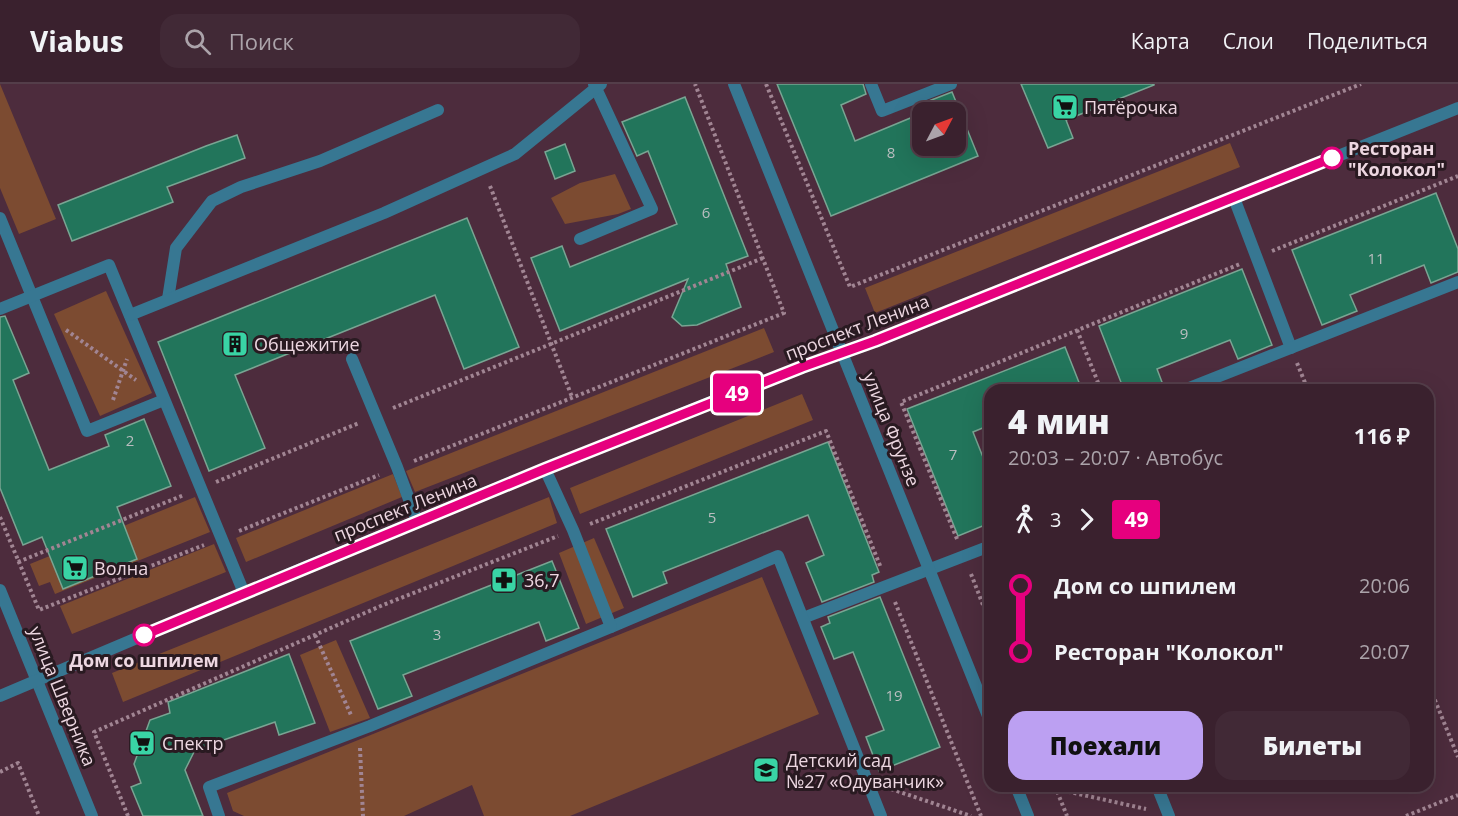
<!DOCTYPE html>
<html lang="ru">
<meta charset="utf-8">
<style>
:root{--surface:#3a212e;--page:#412936;--text:#f1f3f6;--muted:#aba3aa;--line:#543e4a;--accent:#bca0f2}
body{margin:0;font-family:"Open Sans",sans-serif;background:var(--page);color:var(--text);height:100vh;display:flex;flex-direction:column;font-size:22px;white-space:nowrap}
*{box-sizing:border-box;margin:0}
p{font-size:20px;color:var(--muted)}
.icon{flex:none;width:33px;height:33px;fill:none;stroke:currentColor;stroke-width:2;stroke-linecap:round;stroke-linejoin:round}
.map{position:relative;flex:1;overflow:hidden}
.drawer{position:absolute;left:984px;top:300px;width:450px;height:408px;display:flex;flex-direction:column;background:var(--surface);border-radius:18px;box-shadow:0 6px 24px #0002,0 0 0 2px var(--line)}
.drawer>*{flex:none}
.badge{padding:0 12px;border-radius:4px;font-size:21px;line-height:39px}
.needle{width:39px;rotate:49deg}
.fabs{position:absolute;left:912px;top:18px;display:grid;gap:12px}
.fabs a{display:grid;place-items:center;width:54px;height:54px;border-radius:12px;background:var(--surface);box-shadow:0 6px 24px #0002,0 0 0 2px var(--line);font-size:30px}
.map>.badge{position:absolute;translate:-50% -50%;box-shadow:0 0 0 3px #fff}
.legs{display:flex;align-items:center;gap:9px;height:66px;padding:0 24px;font-size:20px}
.legs p{margin-inline-start:auto}
.head{display:flex;align-items:center;justify-content:space-between;height:102px;padding:0 24px}
h1{font-size:33px;font-weight:800;line-height:45px}
.primary-button{display:flex;gap:12px;margin-top:auto;padding:12px 24px}
.primary-button a{flex:1;height:69px;border-radius:18px;background:var(--accent);color:#111;font-size:24px;font-weight:800;line-height:69px;text-align:center}
.primary-button a+a{background:var(--page);color:var(--text)}
ul{padding:0 24px;list-style:none}
li{display:flex;align-items:center;gap:21px;height:66px;font-size:22px}
li i{display:grid;place-items:center;width:9px;height:100%;margin:0 8px;background:currentColor}
li i::after{content:'';width:15px;height:15px;margin:-8px;border:4px solid;border-radius:50%;background:var(--surface)}
li p{margin-inline-start:auto}
li:first-child i{background:linear-gradient(#0000 50%,currentColor 0)}
li:last-child i{background:linear-gradient(currentColor 50%,#0000 0)}
header{display:flex;align-items:center;gap:36px;box-sizing:border-box;height:84px;padding:0 30px;background:var(--surface);border-bottom:2px solid var(--line)}
header strong{font-size:28px}
nav{display:flex;gap:33px;margin-inline-start:auto;font-size:21px}
.search{width:420px;height:54px;background:var(--page);display:flex;align-items:center;gap:15px;box-sizing:border-box;padding:0 21px;border-radius:18px;color:var(--muted);font-size:22px}
.map>svg:first-child{display:block}
</style>
<header>
<strong>Viabus</strong>
<div class="search"><svg class="icon" aria-label="search" viewBox="0 0 24 24"><circle cx="10" cy="10" r="6"/><path d="M15 15l6 6"/></svg>Поиск</div>
<nav><a>Карта</a><a>Слои</a><a>Поделиться</a></nav>
</header>
<div class="map">
<svg width="1458" height="732" viewBox="0 0 1458 732">
<rect width="100%" height="100%" fill="#4d2c3d"/>
<g fill="#7c4b31">
<polygon points="0,0 56,135 19,150 0,104"/>
<polygon points="1230,59 1240,83 875,229 865,204"/>
<polygon points="615,90 631,125 618,130 565,140 551,114 580,99"/>
<polygon points="106,207 152,309 100,332 54,230"/>
<polygon points="764,244 774,268 415,408 406,387"/>
<polygon points="802,310 813,336 580,430 570,404"/>
<polygon points="393,390 402,413 246,478 236,454"/>
<polygon points="195,413 210,448 55,510 50,498 39,502 30,480"/>
<polygon points="549,413 557,439 123,618 112,589"/>
<polygon points="594,454 624,524 586,540 559,469"/>
<polygon points="214,460 226,488 72,550 60,522"/>
<polygon points="762,493 819,630 570,732 484,732 472,701 404,732 244,732 233,727 227,709"/>
<polygon points="336,556 370,634 330,648 300,571"/>
</g>
<g fill="#22755b" stroke="#79a593" stroke-width="1.5" fill-rule="evenodd">
<path d="M777 0H863L866 10 841 21 855 57 920 30 916 22 952 8 978 72 831 132ZM922 28H956V62H922Z"/>
<polygon points="1021,0 1154,0 1154,1 1066,36 1073,54 1048,64"/>
<polygon points="685,13 748,172 726,180 741,223 697,241 682,242 672,233 688,195 560,247 531,174 562,162 570,183 677,140 648,67 637,72 622,38"/>
<polygon points="237,51 245,74 167,103 173,118 72,157 58,121 206,62"/>
<polygon points="565,60 575,87 555,95 545,68"/>
<polygon points="1436,109 1458,165 1458,188 1431,199 1424,181 1350,211 1357,227 1322,241 1292,166"/>
<polygon points="467,134 519,263 464,285 435,211 235,291 265,364 209,387 158,258"/>
<polygon points="1242,185 1272,261 1238,275 1230,256 1157,285 1165,306 1124,306 1099,242"/>
<polygon points="5,232 29,289 13,296 49,386 109,362 105,351 144,335 171,402 117,423 137,475 63,505 42,453 23,461 0,404 0,233"/>
<polygon points="1065,263 1082,306 990,306 990,341 973,348 990,391 990,439 958,452 907,325"/>
<polygon points="828,358 879,488 872,491 874,498 822,518 806,479 824,471 808,431 663,488 667,499 633,513 606,445"/>
<polygon points="552,477 579,544 546,557 539,538 403,591 412,612 378,625 350,557"/>
<polygon points="880,513 940,663 879,687 866,653 884,646 853,568 834,575 821,543 830,539 828,533"/>
<polygon points="289,570 315,639 279,651 275,638 195,666 185,686 203,732 143,732 131,703 141,699 134,680 150,636 170,629 168,618"/>
</g>
<g fill="none" stroke-linecap="round" stroke-linejoin="round">
<g stroke="#a18593" stroke-width="4" stroke-dasharray="3 3" stroke-linecap="butt">
<polyline points="766,0 850,203 1361,0"/>
<polyline points="490,102 572,313"/>
<polyline points="1272,167 1458,92"/>
<polyline points="66,246 136,296"/>
<polyline points="1077,246 1101,306"/>
<polyline points="1297,279 1308,306"/>
<polyline points="113,316 127,275"/>
<polyline points="393,324 763,174"/>
<polyline points="414,377 784,229 695,0"/>
<polyline points="216,398 359,339"/>
<polyline points="0,433 39,526 204,461"/>
<polyline points="590,440 826,347 881,484"/>
<polyline points="239,447 379,391"/>
<polyline points="957,455 901,318 1240,180"/>
<polyline points="18,478 184,411"/>
<polyline points="971,490 990,539"/>
<polyline points="895,518 981,732"/>
<polyline points="315,551 351,631"/>
<polyline points="1428,599 1458,673"/>
<polyline points="360,664 363,732"/>
<polyline points="0,688 18,679 39,732"/>
<polyline points="1055,702 1067,732"/>
<polyline points="891,705 971,732"/>
<polyline points="1056,705 1146,725"/>
<polyline points="128,732 94,648 383,521 558,452"/>
<polyline points="1406,732 1458,711"/>
</g>
<g stroke="#377792" stroke-width="12">
<polyline points="871,0 882,27 951,0"/>
<polyline points="1234,114 1291,264"/>
<polyline points="0,134 87,347 164,316"/>
<polyline points="580,155 652,125 594,0"/>
<polyline points="168,215 176,164 212,117 241,103 320,77 438,26"/>
<polyline points="0,225 109,181 244,509"/>
<polyline points="130,231 384,129 515,70 601,0"/>
<polyline points="352,275 397,383 417,437"/>
<polyline points="1184,306 1458,198"/>
<polyline points="803,534 990,462"/>
<polyline points="611,543 778,472 881,732"/>
<polyline points="1157,702 1169,732"/>
<polyline points="219,732 209,703 370,642 611,543 573,446 545,385"/>
</g>
<g stroke="#377792" stroke-width="12">
<polyline points="734,0 990,637"/>
<polyline points="0,506 92,732"/>
<polyline points="1016,702 1028,732"/>
</g>
<path stroke="#377792" stroke-width="12" d="M0 612C195 529 390 447 587 368 683 330 778 290 875 257L1458 24"/>
</g>
<g fill="none" stroke-linecap="round" stroke-linejoin="round">
<defs>
<polyline id="line-1" points="144,551 545,385 802,283 875,257 1332,74"/>
</defs>
<use href="#line-1" stroke="#fff" stroke-width="14"/>
<use href="#line-1" stroke="#e6007e" stroke-width="9"/>
</g>
<defs>
<symbol id="supermarket-square" viewBox="-11 -11 22 22"><rect x="-9" y="-9" width="18" height="18" rx="4" fill="#39d4a5" stroke="#291a21"/><path d="M-6-5.5h2.5l.6 2H6L4.5 2H-2.5L-4.4-4H-6ZM-1.5 3.2a1.3 1.3 0 1 0 .1 0ZM3 3.2a1.3 1.3 0 1 0 .1 0Z" fill="#111"/></symbol>
<symbol id="building-square" viewBox="-11 -11 22 22"><rect x="-9" y="-9" width="18" height="18" rx="4" fill="#39d4a5" stroke="#291a21"/><path d="M-4-6H4V6H1V3H-1V6H-4ZM-2.5-4.3h1.7v1.8h-1.7ZM.8-4.3h1.7v1.8H.8ZM-2.5-1h1.7V.8h-1.7ZM.8-1h1.7V.8H.8Z" fill="#111"/></symbol>
<symbol id="pharmacy-square" viewBox="-11 -11 22 22"><rect x="-9" y="-9" width="18" height="18" rx="4" fill="#39d4a5" stroke="#291a21"/><path d="M-2-6h4v4h4v4h-4v4h-4v-4h-4v-4h4Z" fill="#111"/></symbol>
<symbol id="school-square" viewBox="-11 -11 22 22"><rect x="-9" y="-9" width="18" height="18" rx="4" fill="#39d4a5" stroke="#291a21"/><path d="M0-5L7-2L0 1L-7-2ZM-4 1L0 2.5L4 1V4Q0 6-4 4Z" fill="#111"/></symbol>
</defs>
<g fill-rule="evenodd">
<use href="#supermarket-square" x="1050" y="8" width="30" height="30"/>
<use href="#building-square" x="220" y="245" width="30" height="30"/>
<use href="#supermarket-square" x="60" y="469" width="30" height="30"/>
<use href="#pharmacy-square" x="489" y="481" width="30" height="30"/>
<use href="#supermarket-square" x="127" y="644" width="30" height="30"/>
<use href="#school-square" x="751" y="671" width="30" height="30"/>
</g>
<g fill="#fff" stroke="#e6007e" stroke-width="3">
<circle cx="1332" cy="74" r="10"/>
<circle cx="144" cy="551" r="10"/>
</g>
<g text-anchor="middle" dominant-baseline="central" stroke-width="6" stroke-linejoin="round" paint-order="stroke">
<g font-size="15" fill="#babec0">
<text x="891" y="68">8</text>
<text x="706" y="128">6</text>
<text x="1376" y="174">11</text>
<text x="1184" y="249">9</text>
<text x="130" y="356">2</text>
<text x="953" y="370">7</text>
<text x="712" y="433">5</text>
<text x="437" y="550">3</text>
<text x="894" y="611">19</text>
</g>
<g font-size="18" fill="#edd7e1" stroke="#291a21" text-anchor="start">
<text x="1084" y="23">Пятёрочка</text>
<text x="254" y="260">Общежитие</text>
<text x="94" y="484">Волна</text>
<text x="524" y="496">36,7</text>
<text x="162" y="659">Спектр</text>
<text x="786" y="676">Детский сад<tspan x="786" dy="21">№27 «Одуванчик»</tspan></text>
</g>
<g font-size="18" font-weight="bold" fill="#edd7e1" stroke="#291a21" text-anchor="start">
<text x="1348" y="64">Ресторан<tspan x="1348" dy="21">"Колокол"</tspan></text>
<text x="144" y="576" text-anchor="middle">Дом со шпилем</text>
</g>
<g font-size="18" fill="#edd7e1" stroke="#291a21">
<text transform="translate(857 243) rotate(-21)">проспект Ленина</text>
<text transform="translate(892 345) rotate(68)">улица Фрунзе</text>
<text transform="translate(405 423) rotate(-22)">проспект Ленина</text>
<text transform="translate(63 612) rotate(68)">улица Шверника</text>
</g>
</g>
</svg>
<div class="fabs">
<a><svg class="needle" viewBox="-14 -14 28 28"><path d="M0-13l5 13h-10z" fill="#e53935"/><path d="M0 13l5-13h-10z" fill="#aba3aa"/></svg></a>
</div>
<b class="badge" style="left:737px;top:309px;background:#e6007e;color:#fff">49</b>
<section class="drawer">
<div class="head"><div><h1>4 мин</h1><p>20:03 – 20:07 · Автобус</p></div><b>116 ₽</b></div>
<div class="legs"><svg class="icon" aria-label="walk" viewBox="0 0 24 24"><circle cx="13" cy="4" r="2"/><path d="M13 8l-2 6 4 7M11 14l-3 7M7 12l3-4h3l4 4"/></svg>3<svg class="icon" aria-label="forward" viewBox="0 0 24 24"><path d="M9 5l7 7-7 7"/></svg><b class="badge" style="background:#e6007e;color:#fff">49</b></div>
<ul>
<li><i style="color:#e6007e"></i><b>Дом со шпилем</b><p>20:06</p></li>
<li><i style="color:#e6007e"></i><b>Ресторан &quot;Колокол&quot;</b><p>20:07</p></li>
</ul>
<div class="primary-button"><a>Поехали</a><a>Билеты</a></div>
</section>
</div>
